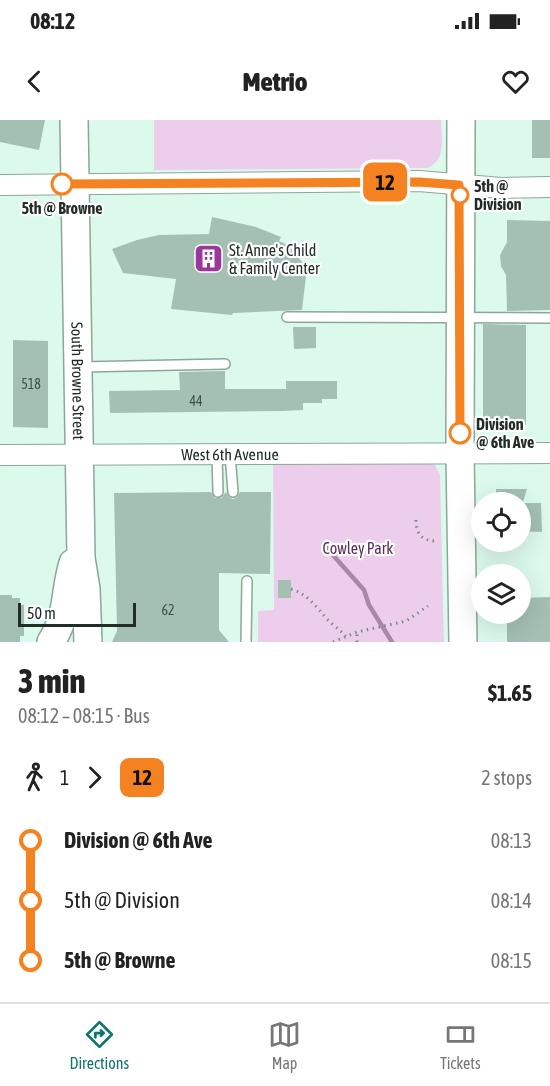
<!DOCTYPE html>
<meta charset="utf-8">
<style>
:root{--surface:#fff;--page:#f2f2f2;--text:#222;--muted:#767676;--line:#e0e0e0;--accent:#0f766e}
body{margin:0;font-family:"Asap Condensed",sans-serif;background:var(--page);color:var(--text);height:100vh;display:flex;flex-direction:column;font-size:22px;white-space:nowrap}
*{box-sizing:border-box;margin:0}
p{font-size:20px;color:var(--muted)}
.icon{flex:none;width:33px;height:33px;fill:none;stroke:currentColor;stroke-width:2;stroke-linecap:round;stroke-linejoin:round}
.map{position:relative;height:522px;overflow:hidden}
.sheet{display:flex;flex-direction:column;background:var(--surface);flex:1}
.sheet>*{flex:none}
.badge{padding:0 12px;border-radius:9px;font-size:21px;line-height:39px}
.buttons{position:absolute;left:471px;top:372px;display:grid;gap:12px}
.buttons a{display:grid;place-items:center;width:60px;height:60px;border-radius:50%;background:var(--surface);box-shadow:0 6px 24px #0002;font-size:30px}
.scale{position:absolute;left:18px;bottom:15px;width:118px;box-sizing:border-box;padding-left:6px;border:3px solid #222d28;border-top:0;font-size:16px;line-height:21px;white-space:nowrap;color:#222d28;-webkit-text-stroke:4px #fff;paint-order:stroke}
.map>.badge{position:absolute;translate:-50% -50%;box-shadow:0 0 0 3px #fff}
.legs{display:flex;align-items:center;gap:9px;height:66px;padding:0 18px;font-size:20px}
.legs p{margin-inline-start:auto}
.summary{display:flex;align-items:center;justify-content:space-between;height:102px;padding:0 18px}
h1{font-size:33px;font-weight:800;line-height:45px}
ul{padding:0 18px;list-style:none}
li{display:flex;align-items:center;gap:21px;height:60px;font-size:22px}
li i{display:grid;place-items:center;width:9px;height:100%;margin:0 8px;background:currentColor}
li i::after{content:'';width:15px;height:15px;margin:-8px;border:4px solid;border-radius:50%;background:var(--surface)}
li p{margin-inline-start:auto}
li:first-child i{background:linear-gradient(#0000 50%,currentColor 0)}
li:last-child i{background:linear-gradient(currentColor 50%,#0000 0)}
.status{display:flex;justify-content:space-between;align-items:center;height:42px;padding:0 30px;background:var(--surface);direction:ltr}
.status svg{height:16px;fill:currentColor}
header{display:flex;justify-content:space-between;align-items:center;height:78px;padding:0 18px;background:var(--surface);font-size:27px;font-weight:800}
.menu{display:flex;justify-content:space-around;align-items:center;height:84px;border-top:2px solid var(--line);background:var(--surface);font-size:16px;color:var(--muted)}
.menu a{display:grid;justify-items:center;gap:3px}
.menu .active{color:var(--accent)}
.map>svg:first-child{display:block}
</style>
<div class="status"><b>08:12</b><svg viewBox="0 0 49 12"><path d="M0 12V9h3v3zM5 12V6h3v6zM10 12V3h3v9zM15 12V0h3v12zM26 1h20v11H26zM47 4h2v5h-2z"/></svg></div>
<header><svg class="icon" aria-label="back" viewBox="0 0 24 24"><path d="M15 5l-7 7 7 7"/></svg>Metrio<svg class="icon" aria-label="heart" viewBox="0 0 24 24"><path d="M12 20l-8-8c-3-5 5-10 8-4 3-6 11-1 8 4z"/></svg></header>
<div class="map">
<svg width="550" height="522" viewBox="0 0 550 522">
<rect width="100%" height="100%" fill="#dcfaec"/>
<g fill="#edcdec">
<path d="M154 0H441C441 17 447 41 427 48L154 50Z"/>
<polygon points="430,343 435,345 440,355 444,522 258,522 258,491 274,490 273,344"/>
</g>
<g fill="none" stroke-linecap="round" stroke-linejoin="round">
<polyline stroke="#a888a7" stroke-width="4.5" points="324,425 364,470 369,485 392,522"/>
</g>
<g fill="#a4c0b3">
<polygon points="0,0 45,0 39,30 0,22"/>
<rect x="532" y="0" width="18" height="38"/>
<polygon points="212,97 256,107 281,117 279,121 288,125 307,148 302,190 233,193 232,195 171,189 176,159 123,153 112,129 137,120 159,115 209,114"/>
<polygon points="507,100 550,101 550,190 507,191 506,155 501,146 500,135 507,122"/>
<polygon points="483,204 526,205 526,305 483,304"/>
<polygon points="293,207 316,207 316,228 294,229"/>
<polygon points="13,220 48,221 48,308 13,307"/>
<polygon points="225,251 225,269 286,269 286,261 337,261 337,279 322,279 322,283 303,283 303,290 283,291 110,293 109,271 180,270 179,252"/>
<polygon points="496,369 527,369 523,382 496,382"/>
<polygon points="211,372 215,378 221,378 226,372 228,376 233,379 237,377 240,372 271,372 270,454 219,453 219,510 229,522 112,522 117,511 114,373"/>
<polygon points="520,383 541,383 542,412 520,411"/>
<rect x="278" y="460" width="13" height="18"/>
<polygon points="0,475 12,475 12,478 20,478 20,485 24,485 24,516 20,516 20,522 0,522"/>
<polygon points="550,477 550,522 507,522 507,494 520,494 520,478"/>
</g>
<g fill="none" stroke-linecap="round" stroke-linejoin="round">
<defs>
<g id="lane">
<polyline points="287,197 550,198"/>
<polyline points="80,247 225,244"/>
<polyline points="217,334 218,372"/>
<polyline points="230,334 233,372"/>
<polyline points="246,522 247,461"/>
</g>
<g id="street">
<polyline points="0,65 419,61 501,68 550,67"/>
<path id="s1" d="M0 335 550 333"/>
</g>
<g id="secondary">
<path id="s2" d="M74 0 81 438 86 469 88 522"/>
<polyline points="461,0 460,334 463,522"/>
<path d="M51 522C69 494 64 472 73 443"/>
</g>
</defs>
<use href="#lane" stroke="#8ba79a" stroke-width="12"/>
<use href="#street" stroke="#8ba79a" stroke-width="22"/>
<use href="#secondary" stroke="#8ba79a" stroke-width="30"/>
<g stroke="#798d84" stroke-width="3" stroke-dasharray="1.5 4.5" stroke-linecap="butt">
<path d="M416 400C416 414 422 421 436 421"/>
<path d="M291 469C308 474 316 487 328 500 333 505 340 510 346 516"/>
<polyline points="333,522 357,512 406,501 428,486"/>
<polyline points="357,522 357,512"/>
</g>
<use href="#lane" stroke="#fff" stroke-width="9"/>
<use href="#street" stroke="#fff" stroke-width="20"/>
<use href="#secondary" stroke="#fff" stroke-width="27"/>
</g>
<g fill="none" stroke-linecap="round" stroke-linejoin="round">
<defs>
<polyline id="line-1" points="62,64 419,62 459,65 460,313"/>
</defs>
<use href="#line-1" stroke="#fff" stroke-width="14"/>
<use href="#line-1" stroke="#f58220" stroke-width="9"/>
</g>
<defs>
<symbol id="building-square" viewBox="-11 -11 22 22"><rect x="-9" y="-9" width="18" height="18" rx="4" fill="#9a379d" stroke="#fff"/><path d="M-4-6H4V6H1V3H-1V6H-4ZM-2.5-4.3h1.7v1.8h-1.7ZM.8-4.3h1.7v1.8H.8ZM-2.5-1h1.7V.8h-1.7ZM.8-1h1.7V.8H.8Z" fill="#fff"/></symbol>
</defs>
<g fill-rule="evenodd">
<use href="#building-square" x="192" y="122" width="33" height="33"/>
</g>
<g fill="#fff" stroke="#f58220" stroke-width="3">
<circle cx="62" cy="64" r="10"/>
<circle cx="460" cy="75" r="8"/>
<circle cx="460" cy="313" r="10"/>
</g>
<g text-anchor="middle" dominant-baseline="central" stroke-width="4.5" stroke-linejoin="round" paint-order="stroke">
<g font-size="14" fill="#42524b">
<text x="31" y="264">518</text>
<text x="196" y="281">44</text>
<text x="168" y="490">62</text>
</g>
<g font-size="16" font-weight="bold" fill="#222d28" stroke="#fff" text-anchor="start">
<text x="474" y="66">5th @<tspan x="474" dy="18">Division</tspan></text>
<text x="62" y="88" text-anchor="middle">5th @ Browne</text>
<text x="476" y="304">Division<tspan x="476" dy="18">@ 6th Ave</tspan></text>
</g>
<g font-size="16" fill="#222d28" stroke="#fff" text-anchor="start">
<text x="229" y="130">St. Anne's Child<tspan x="229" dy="18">&amp; Family Center</tspan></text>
</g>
<g font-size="16" fill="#222d28" stroke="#fff">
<text stroke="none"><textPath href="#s2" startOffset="261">South Browne Street</textPath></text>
<text stroke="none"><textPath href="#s1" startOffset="230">West 6th Avenue</textPath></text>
</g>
<g font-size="16" fill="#5a2f5b" stroke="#fff">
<text x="358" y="428">Cowley Park</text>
</g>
</g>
</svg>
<div class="buttons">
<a><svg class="icon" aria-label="locate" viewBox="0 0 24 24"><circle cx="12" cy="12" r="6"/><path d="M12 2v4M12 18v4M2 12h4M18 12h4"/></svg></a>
<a><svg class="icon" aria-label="layers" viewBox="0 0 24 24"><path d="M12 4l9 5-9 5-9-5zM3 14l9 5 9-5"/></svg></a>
</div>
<div class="scale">50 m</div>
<b class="badge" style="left:385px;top:62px;background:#f58220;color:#111">12</b>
</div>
<section class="sheet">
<div class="summary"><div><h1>3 min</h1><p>08:12 – 08:15 · Bus</p></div><b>$1.65</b></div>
<div class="legs"><svg class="icon" aria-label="walk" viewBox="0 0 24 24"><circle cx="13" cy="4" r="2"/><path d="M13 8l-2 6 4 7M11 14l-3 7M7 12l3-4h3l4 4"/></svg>1<svg class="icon" aria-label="forward" viewBox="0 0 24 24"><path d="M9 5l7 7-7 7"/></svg><b class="badge" style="background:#f58220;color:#111">12</b><p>2 stops</p></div>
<ul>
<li><i style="color:#f58220"></i><b>Division @ 6th Ave</b><p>08:13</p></li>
<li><i style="color:#f58220"></i><span>5th @ Division</span><p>08:14</p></li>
<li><i style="color:#f58220"></i><b>5th @ Browne</b><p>08:15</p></li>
</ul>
</section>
<nav class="menu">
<a class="active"><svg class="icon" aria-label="directions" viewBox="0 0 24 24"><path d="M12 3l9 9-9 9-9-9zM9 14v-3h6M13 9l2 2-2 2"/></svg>Directions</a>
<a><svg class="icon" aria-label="map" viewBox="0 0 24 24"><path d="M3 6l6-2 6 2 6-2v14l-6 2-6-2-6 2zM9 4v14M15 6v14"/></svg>Map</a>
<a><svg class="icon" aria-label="tickets" viewBox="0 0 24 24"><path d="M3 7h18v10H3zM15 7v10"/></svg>Tickets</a>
</nav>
